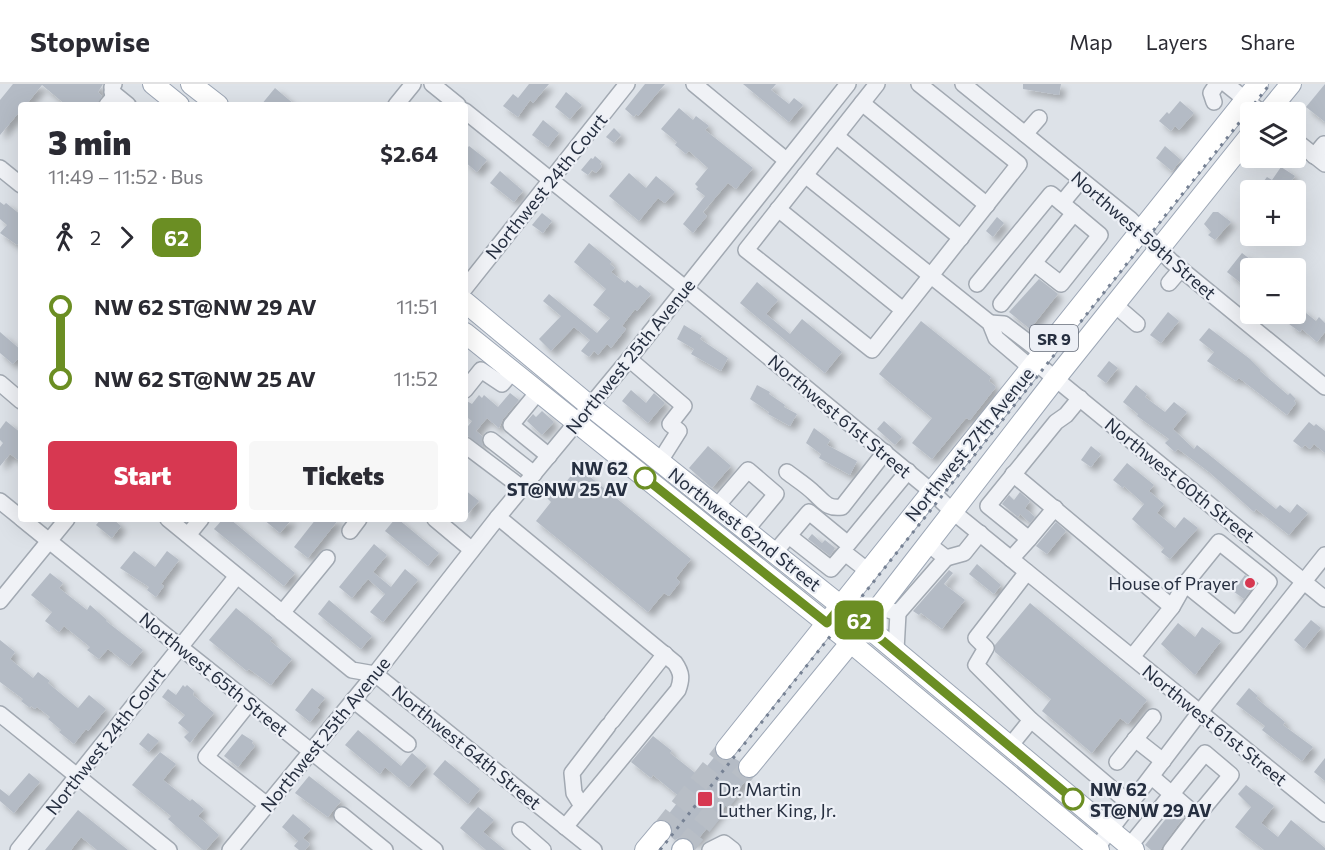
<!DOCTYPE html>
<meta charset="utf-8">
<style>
:root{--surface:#fff;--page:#f7f7f7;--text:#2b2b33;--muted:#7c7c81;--line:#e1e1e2;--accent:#d73851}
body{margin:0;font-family:Commissioner,sans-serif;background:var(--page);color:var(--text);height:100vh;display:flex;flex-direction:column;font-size:22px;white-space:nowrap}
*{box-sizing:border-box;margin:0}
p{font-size:20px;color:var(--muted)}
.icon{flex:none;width:33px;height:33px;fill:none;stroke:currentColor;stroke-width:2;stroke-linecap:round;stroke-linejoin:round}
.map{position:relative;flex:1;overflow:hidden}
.panel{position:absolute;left:18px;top:18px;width:450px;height:420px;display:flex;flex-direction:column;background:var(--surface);border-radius:6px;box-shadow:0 6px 24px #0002}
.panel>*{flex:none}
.badge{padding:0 12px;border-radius:9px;font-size:21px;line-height:39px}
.tools{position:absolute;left:1240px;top:18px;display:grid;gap:12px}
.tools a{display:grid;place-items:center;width:66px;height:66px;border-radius:6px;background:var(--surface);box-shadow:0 6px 24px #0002;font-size:30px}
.map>.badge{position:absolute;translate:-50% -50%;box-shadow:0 0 0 3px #fff}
.legs{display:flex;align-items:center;gap:9px;height:66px;padding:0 30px;font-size:20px}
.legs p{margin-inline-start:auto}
.head{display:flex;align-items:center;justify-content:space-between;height:102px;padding:0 30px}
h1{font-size:33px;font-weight:800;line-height:45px}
.cta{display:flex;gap:12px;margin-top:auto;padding:12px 30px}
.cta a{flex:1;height:69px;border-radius:6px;background:var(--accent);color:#fff;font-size:24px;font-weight:800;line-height:69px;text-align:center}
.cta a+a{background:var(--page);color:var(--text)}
ul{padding:0 30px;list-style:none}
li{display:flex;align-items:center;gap:21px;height:72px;font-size:22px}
li i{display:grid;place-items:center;width:9px;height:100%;margin:0 8px;background:currentColor}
li i::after{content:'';width:15px;height:15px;margin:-8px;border:4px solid;border-radius:50%;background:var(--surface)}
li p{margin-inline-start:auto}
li:first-child i{background:linear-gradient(#0000 50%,currentColor 0)}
li:last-child i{background:linear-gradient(currentColor 50%,#0000 0)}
header{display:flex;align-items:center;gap:36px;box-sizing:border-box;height:84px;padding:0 30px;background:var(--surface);border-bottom:2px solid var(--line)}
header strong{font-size:28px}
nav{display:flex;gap:33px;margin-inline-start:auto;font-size:21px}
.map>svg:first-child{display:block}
</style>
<header>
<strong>Stopwise</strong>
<nav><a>Map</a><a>Layers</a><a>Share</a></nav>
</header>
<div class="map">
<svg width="1325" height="766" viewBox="0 0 1325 766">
<defs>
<filter id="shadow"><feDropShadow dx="5" dy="5" stdDeviation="3" flood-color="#0004"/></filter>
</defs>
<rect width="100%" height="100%" fill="#dde2e8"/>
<g fill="#b4bbc5" filter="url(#shadow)">
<polygon points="13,0 103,0 98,8 102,12 97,21 66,21 42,1 26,21 21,21 21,26 0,51 0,16"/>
<polygon points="529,0 549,0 533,19 530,16 518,33 503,22 513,10 518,14"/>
<polygon points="645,0 665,0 638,32 636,30 634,33 625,25"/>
<polygon points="743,0 776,0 771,6 789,20 794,14 803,21 789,38"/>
<polygon points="1023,0 1061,0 1059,11 1023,5"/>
<polygon points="1325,0 1325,38 1306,23"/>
<polygon points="275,4 295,21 261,21"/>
<polygon points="566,8 582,21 570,35 555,23"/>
<polygon points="1180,17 1194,29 1179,46 1175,42 1171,47 1159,37 1167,28 1169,30"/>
<polygon points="679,24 693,36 696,32 709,42 705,46 753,84 736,105 728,99 703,128 707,132 693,149 683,140 705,112 696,105 698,103 695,100 708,84 689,67 686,70 675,61 677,58 661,45"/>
<polygon points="543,36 559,49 548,63 532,51"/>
<polygon points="614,44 621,51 614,59 606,53"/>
<polygon points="469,62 487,76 477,88 465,78 465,67"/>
<polygon points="1165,62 1181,76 1172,87 1156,74"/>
<polygon points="595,72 602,78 600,80 602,82 596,89 592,86 588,91 581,86 591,74 593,75"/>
<polygon points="1281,83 1295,92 1285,106 1267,106 1260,102 1267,93 1272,96"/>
<polygon points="500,87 523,107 514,118 490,99"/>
<polygon points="629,89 646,104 656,92 675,108 665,119 658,114 639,137 609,112"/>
<polygon points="0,118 4,121 6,119 21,131 21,156 17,161 0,149 7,141 0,135"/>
<polygon points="1213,128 1218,128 1231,138 1215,156 1208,151 1211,148 1204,140"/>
<polygon points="542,129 552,137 543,149 532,141"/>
<polygon points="997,133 1004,139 993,153 986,147"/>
<polygon points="589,159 612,178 610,180 615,184 611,188 625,199 627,196 637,204 640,201 651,210 637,227 635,225 622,242 626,245 611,264 607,260 598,271 594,267 589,273 581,267 590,256 574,243 551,267 539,255 561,232 543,217 549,210 597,249 610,234 593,221 606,205 574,178"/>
<polygon points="1242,169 1255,179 1251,184 1251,207 1227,188"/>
<polygon points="1039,195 1058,210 1030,245 1009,228"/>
<polygon points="757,198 778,216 766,230 790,250 802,235 842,268 825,289 740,219"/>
<polygon points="1301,225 1316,237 1319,233 1325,239 1325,248 1317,258 1302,245 1300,248 1289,240 1292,237 1283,230 1297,230"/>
<polygon points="1168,228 1179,237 1161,259 1150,251"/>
<polygon points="921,237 991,293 989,297 996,303 970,336 966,334 932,375 912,359 932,334 879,290"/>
<polygon points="684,241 702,252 700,255 728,274 721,287 691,270 694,265 677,255"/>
<polygon points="1209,244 1250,275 1261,286 1260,287 1288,311 1290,309 1296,315 1294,317 1296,319 1287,331 1239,294 1236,297 1207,277 1214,268 1199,256"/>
<polygon points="0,248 21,266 21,272 13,280 0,269"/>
<polygon points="1109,277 1118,284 1106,299 1097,292"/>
<polygon points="757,301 770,308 769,310 785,321 784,323 797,330 790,342 768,330 769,328 750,315"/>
<polygon points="1136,301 1147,310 1145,313 1165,328 1174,318 1187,328 1173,345 1194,365 1197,361 1276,425 1280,421 1290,429 1297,420 1308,429 1289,451 1256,425 1254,428 1209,388 1178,365 1175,368 1165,359 1169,355 1137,332 1138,330 1123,318"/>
<polygon points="631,306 646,319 654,309 665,319 648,339 622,317"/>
<polygon points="510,309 519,316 503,335 499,344 487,334 476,347 482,352 483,363 465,350 465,346 472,337 465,332 465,316 472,320 479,311 482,314 484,311 498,323"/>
<polygon points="542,327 554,338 542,351 527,337 533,330 536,333"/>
<polygon points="6,337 21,349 21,378 10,370 0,382 0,363 3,359 0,356 0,345"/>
<polygon points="884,337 902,353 895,361 877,345"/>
<polygon points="1309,338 1314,342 1316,340 1325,347 1325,369 1314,360 1310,365 1305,361 1302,364 1293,357"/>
<polygon points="814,344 830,356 827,361 857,377 850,391 819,374 821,370 806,359"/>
<polygon points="708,362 731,382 712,404 689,384"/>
<polygon points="1091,362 1101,370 1091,383 1081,376"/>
<polygon points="1127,379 1154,401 1149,407 1164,420 1157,429 1175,444 1184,433 1198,444 1170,475 1161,468 1164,464 1132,435 1144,420 1124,402 1123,404 1113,396"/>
<polygon points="578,383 691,475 676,494 680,498 669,512 664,509 648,528 536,437 551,418 547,414 558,400 562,403"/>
<polygon points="465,406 479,417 465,433"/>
<polygon points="1020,408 1030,417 1025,424 1035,433 1030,439 1020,430 1018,433 1002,420 1009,411 1014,416"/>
<polygon points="101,435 113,435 121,442 112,454 96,441"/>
<polygon points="223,435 230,435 295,489 284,502 214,445"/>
<polygon points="263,435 292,435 280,449"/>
<polygon points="316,435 339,435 308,474 294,463"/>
<polygon points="395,435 398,435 439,469 428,482 385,447"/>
<polygon points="1056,438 1066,447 1047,470 1036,462"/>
<polygon points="812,450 822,459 825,456 835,464 830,472 808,455"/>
<polygon points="374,460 387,471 373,488 391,503 405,485 418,496 383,538 370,528 385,510 368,495 352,514 339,503"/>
<polygon points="134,467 155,483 167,467 179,476 161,500 164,502 156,513 147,506 149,503 120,484"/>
<polygon points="977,480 1001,501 994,510 969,490"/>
<polygon points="949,486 953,489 944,500 965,516 942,545 921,529 919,531 913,527"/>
<polygon points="50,489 63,499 59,504 87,526 90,521 107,536 106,537 143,566 130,582 108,565 99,575 87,566 90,563 64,542 59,548 45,537 52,528 31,511"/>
<polygon points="1245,491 1255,500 1244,515 1233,507"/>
<polygon points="329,516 372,552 361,565 318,530"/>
<polygon points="1030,519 1147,616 1128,640 1120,634 1092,669 1042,627 1051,615 995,568 995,561"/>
<polygon points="236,524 273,554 270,557 292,575 271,601 249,585 247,587 209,556"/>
<polygon points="1311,536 1321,544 1304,565 1294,556"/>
<polygon points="1178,539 1195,553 1202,543 1221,557 1195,591 1161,560"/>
<polygon points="0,556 15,568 10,575 33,594 38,588 50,597 48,599 78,624 89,611 106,625 88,647 86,645 74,660 59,648 61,646 48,635 50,633 37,623 35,625 31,622 30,624 21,617 23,615 0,598"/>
<polygon points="183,601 185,603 187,601 194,607 193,611 214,629 190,659 184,653 189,648 178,639 185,631 162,613 168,605 176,611"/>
<polygon points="312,604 325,614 317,624 320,626 310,638 295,626"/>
<polygon points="1249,604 1258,612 1256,614 1285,638 1283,641 1313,663 1302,677 1262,646 1265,642 1236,620"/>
<polygon points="358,646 401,682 412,669 427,682 409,703 385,683 380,690 345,661"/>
<polygon points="148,649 159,657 149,668 139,660"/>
<polygon points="242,650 253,657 252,659 255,662 238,683 224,672"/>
<polygon points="653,652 672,667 670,669 699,692 716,671 725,677 734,674 739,677 738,688 747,695 694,760 687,754 680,753 675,756 671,753 672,742 664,736 681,714 653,691 651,694 631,678"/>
<polygon points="160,668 176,680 163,696 190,717 192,715 204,725 198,732 219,751 206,766 203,766 168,735 171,732 132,701"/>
<polygon points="1325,674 1325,697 1314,688"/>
<polygon points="445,676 480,705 468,720 433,690"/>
<polygon points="29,689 40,698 14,729 0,717 0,705 9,712"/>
<polygon points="309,692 341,717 328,733 295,709"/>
<polygon points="1246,701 1274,722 1261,739 1278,753 1291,736 1325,764 1325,766 1264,766 1235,743 1251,723 1238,710"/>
<polygon points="478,723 494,736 483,748 505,766 486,766 460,744"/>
<polygon points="78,726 119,759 128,766 97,766 81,753 71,766 45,766"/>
<polygon points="1172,727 1182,735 1160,766 1151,766 1145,761"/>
<polygon points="293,730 311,745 303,754 310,760 305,766 299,766 294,762 298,757 282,743"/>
</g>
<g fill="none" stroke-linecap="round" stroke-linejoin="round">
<g stroke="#b8bec6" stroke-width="20" stroke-dasharray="20 10" stroke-linecap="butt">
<polyline points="661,747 726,665"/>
<polyline points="683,765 749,683"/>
</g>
<defs>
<g id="minor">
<polyline points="432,0 458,21"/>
<polyline points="694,0 786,76"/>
<polyline points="877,0 746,166 872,266 1019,80 919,0"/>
<polyline points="963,0 1130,135 1171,177 1325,303"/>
<polyline points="1226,0 1261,28"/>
<polyline points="112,8 128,21"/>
<polyline points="1214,18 1211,9 1217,0"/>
<polyline points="862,19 987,121"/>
<polyline points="107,21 113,14 112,3 114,0"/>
<polyline points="396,21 413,0"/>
<polyline points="465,27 685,204 931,407 952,427 1325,730"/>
<polyline points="1296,41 1297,39"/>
<polyline points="1025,50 1039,34"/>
<polyline points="836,52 961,154"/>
<polyline points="1296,57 1325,80"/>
<polyline points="1314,72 1324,60"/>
<polyline points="0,84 21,101"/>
<polyline points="805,91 990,239 996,254 1030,283"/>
<polyline points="1062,119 1081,96"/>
<polyline points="778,125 903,226"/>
<polyline points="1169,199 1181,185"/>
<polyline points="977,200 1051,110 1100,151 1061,200 1034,179"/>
<polyline points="465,204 627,0"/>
<polyline points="1001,220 1074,129"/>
<polyline points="1115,221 1137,240"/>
<polyline points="990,239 1004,240 1042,269"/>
<polyline points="629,275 684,322 670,340 679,347 660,377"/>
<polyline points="1035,278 1325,515"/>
<polyline points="0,299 21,317"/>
<polyline points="465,306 481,286 502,300 512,288"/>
<polyline points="538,308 511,341 549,372"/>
<polyline points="491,356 534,390"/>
<polyline points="465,361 522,404"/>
<path d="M787 388C796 395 806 401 814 409 824 418 827 425 842 423L885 368"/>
<polyline points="1013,390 1172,523 1132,573"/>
<polyline points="0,417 21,434"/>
<polyline points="717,422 748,386 776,410 747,445"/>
<path d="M498 433 675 579C682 589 682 595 678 606L565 743"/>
<polyline points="22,435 180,563 435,766"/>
<polyline points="168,435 352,586 375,590 594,766"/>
<polyline points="435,435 472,466"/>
<polyline points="350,447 359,435"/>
<polyline points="188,451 201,435"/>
<polyline points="789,452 831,485 845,469 868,487"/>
<polyline points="1029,455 1055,424"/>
<polyline points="775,468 809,428 848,460 908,387"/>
<polyline points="946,474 964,469 980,449"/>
<polyline points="1011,475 1029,455 988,422 1056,338 1066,331 1080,314"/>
<polyline points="1027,488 976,554 986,564 976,581 1031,636 1131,721"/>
<polyline points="0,517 67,435"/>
<polyline points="879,523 898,529 946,474 927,459"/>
<polyline points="1172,523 1185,500 1219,458 1269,498 1236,541 1185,500"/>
<polyline points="282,529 327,474"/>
<polyline points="896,566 898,529"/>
<polyline points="353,616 408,660"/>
<polyline points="249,619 206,673 267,721"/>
<polyline points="0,630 169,766"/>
<polyline points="612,637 665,570"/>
<polyline points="1135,655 1163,677"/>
<polyline points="1010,662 1031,636"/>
<polyline points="1117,678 1153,633"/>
<polyline points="1152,693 1197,732 1171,766"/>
<polyline points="582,722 574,709 572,689 608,642"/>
<polyline points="342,731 385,766"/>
<polyline points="520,746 543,766"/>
<polyline points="1136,754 1205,669 1231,691 1197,732"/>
<polyline points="18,766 237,492"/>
<polyline points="230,766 375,590 498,433 629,275 848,0"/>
<polyline points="710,766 724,759 733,766"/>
<polyline points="1095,766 1200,628 1325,471"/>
</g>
<g id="major">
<polyline points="153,0 179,21"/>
<polyline points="191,0 218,21"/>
<polyline points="1268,28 1291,0"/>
<polyline points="465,218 590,322 865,541 1134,766"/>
<polyline points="465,249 850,558 1099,766"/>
<polyline points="726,665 1258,0"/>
<polyline points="749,683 865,541 1056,294 1251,50"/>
<polyline points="645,766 661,747"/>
<polyline points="682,766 683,765"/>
</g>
</defs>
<use href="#minor" stroke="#a2a9b2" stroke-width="18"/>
<use href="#major" stroke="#9ca6b5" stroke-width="22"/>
<use href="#minor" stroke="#f0f2f6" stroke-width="15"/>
<use href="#major" stroke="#fff" stroke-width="20"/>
<polyline stroke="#768193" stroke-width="3" stroke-dasharray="3 6" stroke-linecap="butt" points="660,766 1270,0"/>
</g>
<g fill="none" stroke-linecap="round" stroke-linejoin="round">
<defs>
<polyline id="line-1" points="645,394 827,539 841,522 1073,715"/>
</defs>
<use href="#line-1" stroke="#fff" stroke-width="14"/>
<use href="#line-1" stroke="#6b8e23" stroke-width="9"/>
</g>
<g fill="#fff" stroke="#6b8e23" stroke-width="3">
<circle cx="645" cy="394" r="10"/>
<circle cx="1073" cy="715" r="10"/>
</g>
<g fill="#d73851" stroke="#edf0f6" stroke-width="2">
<circle cx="1250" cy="499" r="6"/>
<rect x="697" y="707" width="16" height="16" rx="3"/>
</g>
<g text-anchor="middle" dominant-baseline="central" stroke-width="4.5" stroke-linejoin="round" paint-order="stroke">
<rect fill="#edf0f6" stroke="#626977" stroke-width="1.5" x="1030" y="241" width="48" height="26" rx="4.5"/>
<g font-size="16" font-weight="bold" fill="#262f40">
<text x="1054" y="254">SR 9</text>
</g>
<g font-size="18" fill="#262f40" stroke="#edf0f6">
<text transform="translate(546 102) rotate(-51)">Northwest 24th Court</text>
<text transform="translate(1144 151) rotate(41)">Northwest 59th Street</text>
<text transform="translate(630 272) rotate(-51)">Northwest 25th Avenue</text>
<text transform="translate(840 332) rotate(40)">Northwest 61st Street</text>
<text transform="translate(969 360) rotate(-51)">Northwest 27th Avenue</text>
<text transform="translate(1180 396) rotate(39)">Northwest 60th Street</text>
<text transform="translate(745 445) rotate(38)">Northwest 62nd Street</text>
<text transform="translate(214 590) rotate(39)">Northwest 65th Street</text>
<text transform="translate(1215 641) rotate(39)">Northwest 61st Street</text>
<text transform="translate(325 650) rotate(-51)">Northwest 25th Avenue</text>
<text transform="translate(105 657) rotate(-52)">Northwest 24th Court</text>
<text transform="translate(467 663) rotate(39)">Northwest 64th Street</text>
</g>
<g font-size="18" font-weight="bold" fill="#262f40" stroke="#edf0f6" text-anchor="end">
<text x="628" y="384">NW 62<tspan x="628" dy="21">ST@NW 25 AV</tspan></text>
<text x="1090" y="705" text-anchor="start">NW 62<tspan x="1090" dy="21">ST@NW 29 AV</tspan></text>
</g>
<g font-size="18" fill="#262f40" stroke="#edf0f6" text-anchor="end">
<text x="1238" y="499">House of Prayer</text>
<text x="718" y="705" text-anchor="start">Dr. Martin<tspan x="718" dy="21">Luther King, Jr.</tspan></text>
</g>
</g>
</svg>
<div class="tools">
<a><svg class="icon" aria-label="layers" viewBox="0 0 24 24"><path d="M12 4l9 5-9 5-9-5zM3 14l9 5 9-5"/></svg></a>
<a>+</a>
<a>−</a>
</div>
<b class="badge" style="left:859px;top:536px;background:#6b8e23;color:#fff">62</b>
<section class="panel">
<div class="head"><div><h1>3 min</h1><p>11:49 – 11:52 · Bus</p></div><b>$2.64</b></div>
<div class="legs"><svg class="icon" aria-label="walk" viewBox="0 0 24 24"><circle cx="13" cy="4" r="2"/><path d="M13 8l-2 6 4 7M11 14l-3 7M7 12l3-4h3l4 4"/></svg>2<svg class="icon" aria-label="forward" viewBox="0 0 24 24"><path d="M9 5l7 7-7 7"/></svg><b class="badge" style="background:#6b8e23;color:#fff">62</b></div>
<ul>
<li><i style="color:#6b8e23"></i><b>NW 62 ST@NW 29 AV</b><p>11:51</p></li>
<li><i style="color:#6b8e23"></i><b>NW 62 ST@NW 25 AV</b><p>11:52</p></li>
</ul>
<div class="cta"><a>Start</a><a>Tickets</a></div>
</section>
</div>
